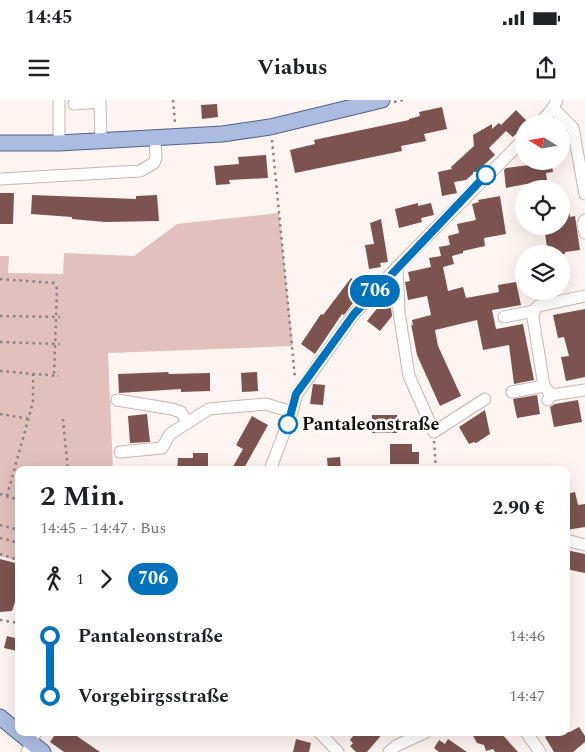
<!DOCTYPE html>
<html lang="de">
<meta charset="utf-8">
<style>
:root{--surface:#fff;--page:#f6f6f6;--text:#202124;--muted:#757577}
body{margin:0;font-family:Spectral,serif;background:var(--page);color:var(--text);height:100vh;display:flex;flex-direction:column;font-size:19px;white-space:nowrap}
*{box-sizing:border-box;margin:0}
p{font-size:16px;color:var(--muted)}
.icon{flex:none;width:28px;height:28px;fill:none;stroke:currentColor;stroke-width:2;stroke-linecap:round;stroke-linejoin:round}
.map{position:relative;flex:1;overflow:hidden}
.drawer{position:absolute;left:15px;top:366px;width:555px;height:270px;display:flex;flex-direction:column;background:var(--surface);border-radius:10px;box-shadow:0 5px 20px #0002}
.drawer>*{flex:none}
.badge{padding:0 10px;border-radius:16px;font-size:18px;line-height:32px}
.needle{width:32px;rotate:281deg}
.fabs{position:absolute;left:515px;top:15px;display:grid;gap:10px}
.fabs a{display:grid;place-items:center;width:55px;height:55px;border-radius:50%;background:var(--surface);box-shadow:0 5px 20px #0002;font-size:25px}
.map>.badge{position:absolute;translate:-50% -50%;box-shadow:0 0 0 2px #fff}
.legs{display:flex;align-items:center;gap:8px;height:55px;padding:0 25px;font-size:16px}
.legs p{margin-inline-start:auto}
.head{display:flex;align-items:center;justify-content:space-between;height:85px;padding:0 25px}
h1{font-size:28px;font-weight:700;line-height:38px}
ul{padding:0 25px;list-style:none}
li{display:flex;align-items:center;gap:18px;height:60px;font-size:19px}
li i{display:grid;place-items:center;width:8px;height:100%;margin:0 6px;background:currentColor}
li i::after{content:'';width:12px;height:12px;margin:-6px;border:4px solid;border-radius:50%;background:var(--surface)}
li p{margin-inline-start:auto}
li:first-child i{background:linear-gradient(#0000 50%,currentColor 0)}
li:last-child i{background:linear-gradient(currentColor 50%,#0000 0)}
.status{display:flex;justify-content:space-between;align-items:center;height:35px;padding:0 25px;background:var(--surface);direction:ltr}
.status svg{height:14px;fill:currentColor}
header{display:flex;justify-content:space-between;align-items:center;height:65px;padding:0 25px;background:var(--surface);font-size:22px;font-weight:700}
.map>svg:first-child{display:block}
</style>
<div class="status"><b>14:45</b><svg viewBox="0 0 49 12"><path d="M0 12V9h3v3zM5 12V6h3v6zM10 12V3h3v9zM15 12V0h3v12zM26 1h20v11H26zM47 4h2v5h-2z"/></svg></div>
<header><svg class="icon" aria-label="menu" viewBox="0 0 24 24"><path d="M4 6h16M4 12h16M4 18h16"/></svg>Viabus<svg class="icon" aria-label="share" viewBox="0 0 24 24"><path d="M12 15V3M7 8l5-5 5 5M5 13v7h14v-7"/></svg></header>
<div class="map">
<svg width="585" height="652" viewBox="0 0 585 652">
<rect width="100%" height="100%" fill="#fef4f2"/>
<polygon fill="#e2c0bc" points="279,113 293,246 108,253 113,370 19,370 19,461 0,456 0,156 9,156 8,173 63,174 64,153 134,156 177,124"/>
<g fill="#7c534f">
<polygon points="217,4 218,17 202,19 201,5"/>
<polygon points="442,7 447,29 424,34 426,41 401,46 402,51 295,73 290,50 315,44 314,40 409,20 409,19 420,16 419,12"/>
<polygon points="516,10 528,22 513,37 506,31 489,48 495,55 476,72 473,72 473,74 466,80 454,82 457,93 442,96 438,72 452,69 451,67 474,46 473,35 492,24 492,29 499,23 501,25"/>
<polygon points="266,55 268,78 229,80 230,84 216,85 214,66 239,64 238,57"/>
<polygon points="537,61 551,61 553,72 546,73 547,80 506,88 504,70 506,68 537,64"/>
<polygon points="0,93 14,93 13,124 0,124"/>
<polygon points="32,95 136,99 136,96 157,95 159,121 105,122 72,119 72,117 31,114"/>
<polygon points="566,95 570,117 575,116 580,150 565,152 565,154 548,154 544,126 561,126 561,96"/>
<polygon points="500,96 506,134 484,138 485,146 463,151 463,153 452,156 454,164 443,167 448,191 463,187 466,198 499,192 498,185 516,182 521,205 492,210 496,229 523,224 534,280 514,284 509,245 483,250 477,220 435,230 438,246 461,296 440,306 417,255 411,224 413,226 412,220 431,215 427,196 408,200 405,182 410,181 408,172 431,167 429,158 441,156 439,147 450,145 448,136 459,133 457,124 476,120 472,104 479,102 478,100"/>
<polygon points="418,103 418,106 431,103 434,115 421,118 422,122 399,128 395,109"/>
<polygon points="381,119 388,162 380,163 381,167 369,169 365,145 374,144 370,123"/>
<polygon points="351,178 364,188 344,215 342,214 315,254 301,244 321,214 323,215"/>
<polygon points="383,201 391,208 392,216 380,231 367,221"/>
<polygon points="585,209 585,277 566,281 561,257 569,256 564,237 558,238 553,215"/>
<polygon points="168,272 169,274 210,273 210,291 181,292 181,289 119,293 118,274"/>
<polygon points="257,272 258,291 242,292 241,273"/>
<polygon points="313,284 325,285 323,305 310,304"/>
<polygon points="537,295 540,314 517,318 513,299"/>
<polygon points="578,300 582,322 554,327 550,307 555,304"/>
<polygon points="485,310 490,334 476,343 474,342 469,344 459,327"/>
<polygon points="147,314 150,342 130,343 128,316"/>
<rect x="372" y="315" width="25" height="18"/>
<polygon points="252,316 268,325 243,370 231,370 243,349 236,345"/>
<polygon points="390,344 412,344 412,352 419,352 419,364 390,364"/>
<polygon points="193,353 208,353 208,370 177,370 178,358 193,358"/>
<polygon points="340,357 341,370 328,370 327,358"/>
<polygon points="575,392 578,405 585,404 585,427 566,430 566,394"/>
<polygon points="566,450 585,454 585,473 566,469"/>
<polygon points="0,459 19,464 19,490 12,511 0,512"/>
<polygon points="7,536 19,539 17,551 4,548"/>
<polygon points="579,627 585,636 585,642 573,652 554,652 545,637 552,632 570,632"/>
<polygon points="57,632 71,632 100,652 64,652 50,642"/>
<polygon points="356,632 384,632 367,652 356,652 350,646 353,643 350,640"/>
<polygon points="471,632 500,632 518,652 495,652 493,649 486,651 484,645 477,643"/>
<polygon points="296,639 311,643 309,652 293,652"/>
<polygon points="448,639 467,652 439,652 434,648 439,640 445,644"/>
</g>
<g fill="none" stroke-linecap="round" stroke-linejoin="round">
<defs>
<g id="minor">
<polyline points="59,0 59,43"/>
<polyline points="74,4 100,2 101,40"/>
<polyline points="553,8 573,28 585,94"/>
<polyline points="539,24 553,8 557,0"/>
<polyline points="0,79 140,71 154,63 156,58 155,38"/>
<polyline points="585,120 583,124 585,133"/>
<polyline points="397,167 399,212 409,276 434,332 485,299"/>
<polyline points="504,217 534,211"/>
<polyline points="512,292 544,286"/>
<polyline points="551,295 585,290"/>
<polyline points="117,300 172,309 181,312 187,322"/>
<polyline points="548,300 551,295 544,286 533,218 534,211 538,206 585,196"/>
<polyline points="120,352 162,348 170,334 209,309 266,304 292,312"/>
<polyline points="270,370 292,312 297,294 354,214 397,167 524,39"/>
<polyline points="566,440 585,445"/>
<polyline points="319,632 338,652"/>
<polyline points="526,632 540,652"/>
<polyline points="27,652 36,632"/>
<polyline points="389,652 396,646 426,632"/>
</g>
<g id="major">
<polyline points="0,43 59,43 222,34 270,27 382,0"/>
<polyline points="0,617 43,652"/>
</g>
</defs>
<use href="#minor" stroke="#c3b7b5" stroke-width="13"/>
<use href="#major" stroke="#516288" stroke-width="17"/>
<g stroke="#8a8382" stroke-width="2.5" stroke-dasharray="2.5 4" stroke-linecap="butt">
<polyline points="173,0 175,23"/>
<polyline points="394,2 404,0"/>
<polyline points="272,40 295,278"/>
<polyline points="0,179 54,183 57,189 54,275"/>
<polyline points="0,216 60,217"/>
<polyline points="0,242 60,244"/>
<polyline points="0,271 59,276"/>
<polyline points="0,314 29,319"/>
<polyline points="63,319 68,370"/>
<polyline points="434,341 436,370"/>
<polyline points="0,394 19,400"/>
<polyline points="7,396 33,302 33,274"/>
<polyline points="0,425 19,430"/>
<polyline points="0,438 19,443"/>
<polyline points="19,450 15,459 19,460"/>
<polyline points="0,454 15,459"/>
<polyline points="0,520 19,523"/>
<polyline points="16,523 19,514"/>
</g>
<use href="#minor" stroke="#fff" stroke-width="11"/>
<use href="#major" stroke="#acbce0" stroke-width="15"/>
</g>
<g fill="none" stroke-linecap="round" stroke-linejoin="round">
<defs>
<polyline id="line-1" points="288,324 296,294 354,214 486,75"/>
</defs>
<use href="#line-1" stroke="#fff" stroke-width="11"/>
<use href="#line-1" stroke="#0072bc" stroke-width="8"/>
</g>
<g fill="#fff" stroke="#0072bc" stroke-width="2.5">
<circle cx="486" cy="75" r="9"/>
<circle cx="288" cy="324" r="9"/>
</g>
<g text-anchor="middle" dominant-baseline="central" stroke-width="5" stroke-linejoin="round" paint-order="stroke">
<g font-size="18" font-weight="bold" fill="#100c0b" stroke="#fff" text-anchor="start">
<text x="302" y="324">Pantaleonstraße</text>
</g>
</g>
</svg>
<div class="fabs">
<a><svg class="needle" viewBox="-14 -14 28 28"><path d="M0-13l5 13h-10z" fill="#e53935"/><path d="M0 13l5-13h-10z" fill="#757577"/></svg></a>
<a><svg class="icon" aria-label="locate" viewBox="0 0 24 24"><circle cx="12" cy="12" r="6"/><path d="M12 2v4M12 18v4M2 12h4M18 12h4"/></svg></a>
<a><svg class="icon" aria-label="layers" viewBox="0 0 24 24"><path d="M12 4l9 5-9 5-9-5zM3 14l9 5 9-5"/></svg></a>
</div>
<b class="badge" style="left:375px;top:191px;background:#0072bc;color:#fff">706</b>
<section class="drawer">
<div class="head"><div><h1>2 Min.</h1><p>14:45 – 14:47 · Bus</p></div><b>2.90 €</b></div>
<div class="legs"><svg class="icon" aria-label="walk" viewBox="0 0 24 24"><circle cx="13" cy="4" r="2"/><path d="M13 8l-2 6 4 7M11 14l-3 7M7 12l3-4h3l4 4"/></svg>1<svg class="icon" aria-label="forward" viewBox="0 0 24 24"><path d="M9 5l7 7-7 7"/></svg><b class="badge" style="background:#0072bc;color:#fff">706</b></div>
<ul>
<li><i style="color:#0072bc"></i><b>Pantaleonstraße</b><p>14:46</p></li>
<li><i style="color:#0072bc"></i><b>Vorgebirgsstraße</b><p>14:47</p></li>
</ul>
</section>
</div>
